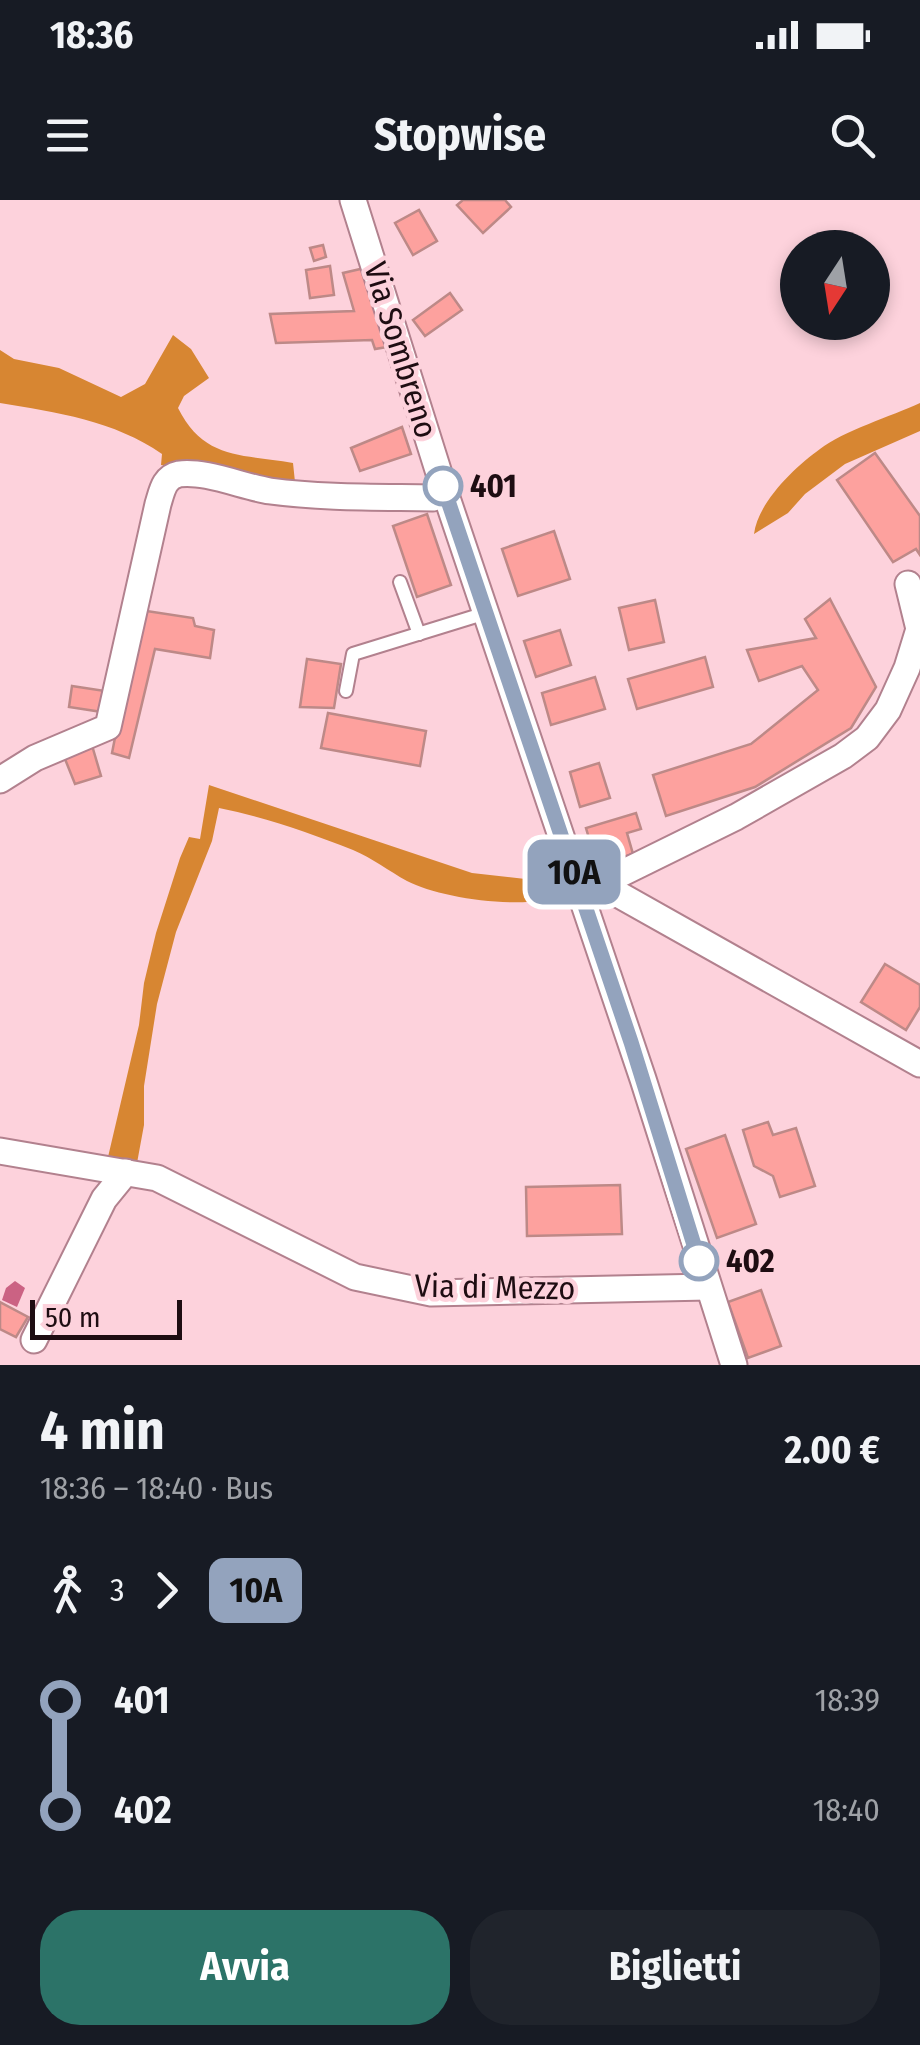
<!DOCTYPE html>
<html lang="it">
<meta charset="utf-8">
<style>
:root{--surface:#171b24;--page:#20242c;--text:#f1f3f6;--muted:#9ea1a6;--accent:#2c7368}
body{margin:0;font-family:"Fira Sans Condensed",sans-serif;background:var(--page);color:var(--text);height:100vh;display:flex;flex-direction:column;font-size:38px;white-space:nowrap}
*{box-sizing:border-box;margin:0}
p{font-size:32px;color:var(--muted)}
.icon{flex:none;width:55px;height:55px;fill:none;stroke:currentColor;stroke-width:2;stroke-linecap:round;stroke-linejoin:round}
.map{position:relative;height:1165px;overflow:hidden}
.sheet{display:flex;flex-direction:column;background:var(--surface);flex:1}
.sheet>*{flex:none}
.badge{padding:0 20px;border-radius:15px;font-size:35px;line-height:65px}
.needle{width:65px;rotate:192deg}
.tools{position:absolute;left:780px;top:30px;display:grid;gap:20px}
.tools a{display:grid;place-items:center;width:110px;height:110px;border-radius:50%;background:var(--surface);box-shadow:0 5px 15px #0003;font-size:50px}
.scale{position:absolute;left:30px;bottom:25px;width:152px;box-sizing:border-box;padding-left:10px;border:5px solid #1e0d12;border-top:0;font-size:28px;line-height:35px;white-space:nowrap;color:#1e0d12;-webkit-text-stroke:8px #fdd2dc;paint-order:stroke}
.map>.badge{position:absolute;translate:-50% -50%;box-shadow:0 0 0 5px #fff}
.legs{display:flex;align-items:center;gap:15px;height:110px;padding:0 40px;font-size:32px}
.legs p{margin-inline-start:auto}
.summary{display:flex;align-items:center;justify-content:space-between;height:170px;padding:0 40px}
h1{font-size:55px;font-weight:700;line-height:75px}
.primary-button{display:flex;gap:20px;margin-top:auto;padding:20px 40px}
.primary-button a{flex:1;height:115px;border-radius:40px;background:var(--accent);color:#fff;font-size:40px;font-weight:700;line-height:115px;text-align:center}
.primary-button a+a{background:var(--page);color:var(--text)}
ul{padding:0 40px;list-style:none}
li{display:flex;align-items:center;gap:35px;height:110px;font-size:38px}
li i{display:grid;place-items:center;width:15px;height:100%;margin:0 12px;background:currentColor}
li i::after{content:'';width:25px;height:25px;margin:-12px;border:8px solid;border-radius:50%;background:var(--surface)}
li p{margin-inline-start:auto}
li:first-child i{background:linear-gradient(#0000 50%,currentColor 0)}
li:last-child i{background:linear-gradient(currentColor 50%,#0000 0)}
.status{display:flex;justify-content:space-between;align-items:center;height:70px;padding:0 50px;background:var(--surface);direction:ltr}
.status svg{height:28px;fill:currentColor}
header{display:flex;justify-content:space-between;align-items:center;height:130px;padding:0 40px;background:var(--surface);font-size:45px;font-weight:700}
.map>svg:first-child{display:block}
</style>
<div class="status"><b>18:36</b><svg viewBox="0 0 49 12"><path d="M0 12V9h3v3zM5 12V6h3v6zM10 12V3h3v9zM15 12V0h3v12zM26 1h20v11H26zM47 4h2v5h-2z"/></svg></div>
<header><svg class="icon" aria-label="menu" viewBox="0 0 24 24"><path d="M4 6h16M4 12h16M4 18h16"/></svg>Stopwise<svg class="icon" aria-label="search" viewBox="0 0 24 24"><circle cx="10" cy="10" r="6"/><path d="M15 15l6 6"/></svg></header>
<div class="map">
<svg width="920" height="1165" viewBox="0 0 920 1165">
<rect width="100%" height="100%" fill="#fdd2dc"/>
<g fill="#d78632">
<path d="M173 135 191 149 209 178 184 196 178 208C204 260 242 254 293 263L295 282 161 265 162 254C115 221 56 212 0 203V150L14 159 59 168 121 197 145 184Z"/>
<path d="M920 203V231L845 264 805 294 788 313 754 334C758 302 795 267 820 249 843 231 892 216 920 203Z"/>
<path d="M209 585 472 673 543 681 566 693C533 712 441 699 407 681 389 671 372 658 353 650 310 633 264 617 219 608L212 641 176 732 157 804 144 886V925L137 963 108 957 139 825 144 783 156 733 180 658 189 637 200 639Z"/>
</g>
<polygon fill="#cb6283" points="15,1081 25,1088 17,1107 2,1100 6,1088"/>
<g fill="#fda19e" stroke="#bd8987" stroke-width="2.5">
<polygon points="463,0 505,0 511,7 483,33 457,5"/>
<polygon points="419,10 437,41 413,55 395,23"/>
<polygon points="323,45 326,57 314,61 310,48"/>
<polygon points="330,66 334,95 310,98 306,70"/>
<polygon points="369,67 393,146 375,149 372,140 276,143 270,114 354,111 343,73"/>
<polygon points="450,93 462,110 425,136 413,120"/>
<polygon points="402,227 411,254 360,271 351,248"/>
<polygon points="875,253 920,316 920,355 916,349 893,362 837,280"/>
<polygon points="427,314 451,385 417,397 393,326"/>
<polygon points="554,331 570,379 518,396 502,349"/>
<polygon points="830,399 876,487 851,528 755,587 666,616 653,575 751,544 818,490 802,466 759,481 747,450 816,438 805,419"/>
<polygon points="655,400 664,442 629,450 619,408"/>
<polygon points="140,410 193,418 195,426 214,430 210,458 155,449 129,558 112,553"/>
<polygon points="560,430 571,465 536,477 524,441"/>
<polygon points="705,457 713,487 637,509 628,479"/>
<polygon points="307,459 341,464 334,508 300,507"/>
<polygon points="595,477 605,509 551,525 542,493"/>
<polygon points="72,486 105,491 102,512 69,507"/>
<polygon points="328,513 426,531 420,566 321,548"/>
<polygon points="91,542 101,576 75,584 63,554"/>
<polygon points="599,563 610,598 580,607 570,572"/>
<polygon points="636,613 641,629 627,633 633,654 597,665 586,628"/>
<polygon points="885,764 920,785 920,807 906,830 861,802"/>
<polygon points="768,922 773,935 796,928 815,986 780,997 773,976 754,966 743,930"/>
<polygon points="725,935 756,1024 717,1038 686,949"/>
<polygon points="620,985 622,1034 527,1036 526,987"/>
<polygon points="761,1090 781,1146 748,1158 728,1102"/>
<polygon points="0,1102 28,1117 16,1137 0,1129"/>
</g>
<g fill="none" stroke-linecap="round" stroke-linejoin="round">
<defs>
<g id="service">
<polyline points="400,382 419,434"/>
<polyline points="346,491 353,454 486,413"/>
</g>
<g id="minor">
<polyline points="353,0 443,286 643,879 734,1165"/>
<path d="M0 580 35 558 108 527 158 304C162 291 164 277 179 274 204 270 244 287 270 291 323 298 379 297 433 298L446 294"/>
<polyline points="600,684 736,617 843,556 867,538 888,510 907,468 919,429 908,384"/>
<polyline points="589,689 600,684 920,864"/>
<polyline points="0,951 157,978 355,1077 431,1093 708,1087"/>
<polyline points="34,1140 104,999 126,972"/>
</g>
</defs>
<use href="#service" stroke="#b2818e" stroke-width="16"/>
<use href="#minor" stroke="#b2818e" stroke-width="29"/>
<use href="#service" stroke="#fff" stroke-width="12"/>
<use href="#minor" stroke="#fff" stroke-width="25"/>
</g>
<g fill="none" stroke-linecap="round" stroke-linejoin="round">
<defs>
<polyline id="line-1" points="443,286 631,842 699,1061"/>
</defs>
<use href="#line-1" stroke="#fff" stroke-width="22"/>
<use href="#line-1" stroke="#93a3bd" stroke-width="15"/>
</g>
<g fill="#fff" stroke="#93a3bd" stroke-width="5">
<circle cx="443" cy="286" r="18"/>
<circle cx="699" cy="1061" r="18"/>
</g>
<g text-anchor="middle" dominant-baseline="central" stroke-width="9" stroke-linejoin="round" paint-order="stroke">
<g font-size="32" fill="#1e0d12" stroke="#fdd2dc">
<text transform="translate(401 150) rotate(73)">Via Sombreno</text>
<text transform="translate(495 1087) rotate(1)">Via di Mezzo</text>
</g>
<g font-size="32" font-weight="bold" fill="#1e0d12" stroke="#fdd2dc" text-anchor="start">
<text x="470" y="286">401</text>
<text x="726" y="1061">402</text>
</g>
</g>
</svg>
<div class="tools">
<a><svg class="needle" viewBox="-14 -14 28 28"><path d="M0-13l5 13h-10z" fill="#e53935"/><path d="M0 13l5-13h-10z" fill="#9ea1a6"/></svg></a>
</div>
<div class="scale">50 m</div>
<b class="badge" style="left:574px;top:672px;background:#93a3bd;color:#111">10A</b>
</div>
<section class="sheet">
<div class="summary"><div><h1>4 min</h1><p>18:36 – 18:40 · Bus</p></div><b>2.00 €</b></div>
<div class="legs"><svg class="icon" aria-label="walk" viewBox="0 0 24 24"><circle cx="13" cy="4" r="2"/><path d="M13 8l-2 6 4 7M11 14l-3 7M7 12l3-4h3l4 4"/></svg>3<svg class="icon" aria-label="forward" viewBox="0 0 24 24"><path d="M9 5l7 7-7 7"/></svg><b class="badge" style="background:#93a3bd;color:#111">10A</b></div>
<ul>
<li><i style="color:#93a3bd"></i><b>401</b><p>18:39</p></li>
<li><i style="color:#93a3bd"></i><b>402</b><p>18:40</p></li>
</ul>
<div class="primary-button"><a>Avvia</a><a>Biglietti</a></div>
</section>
